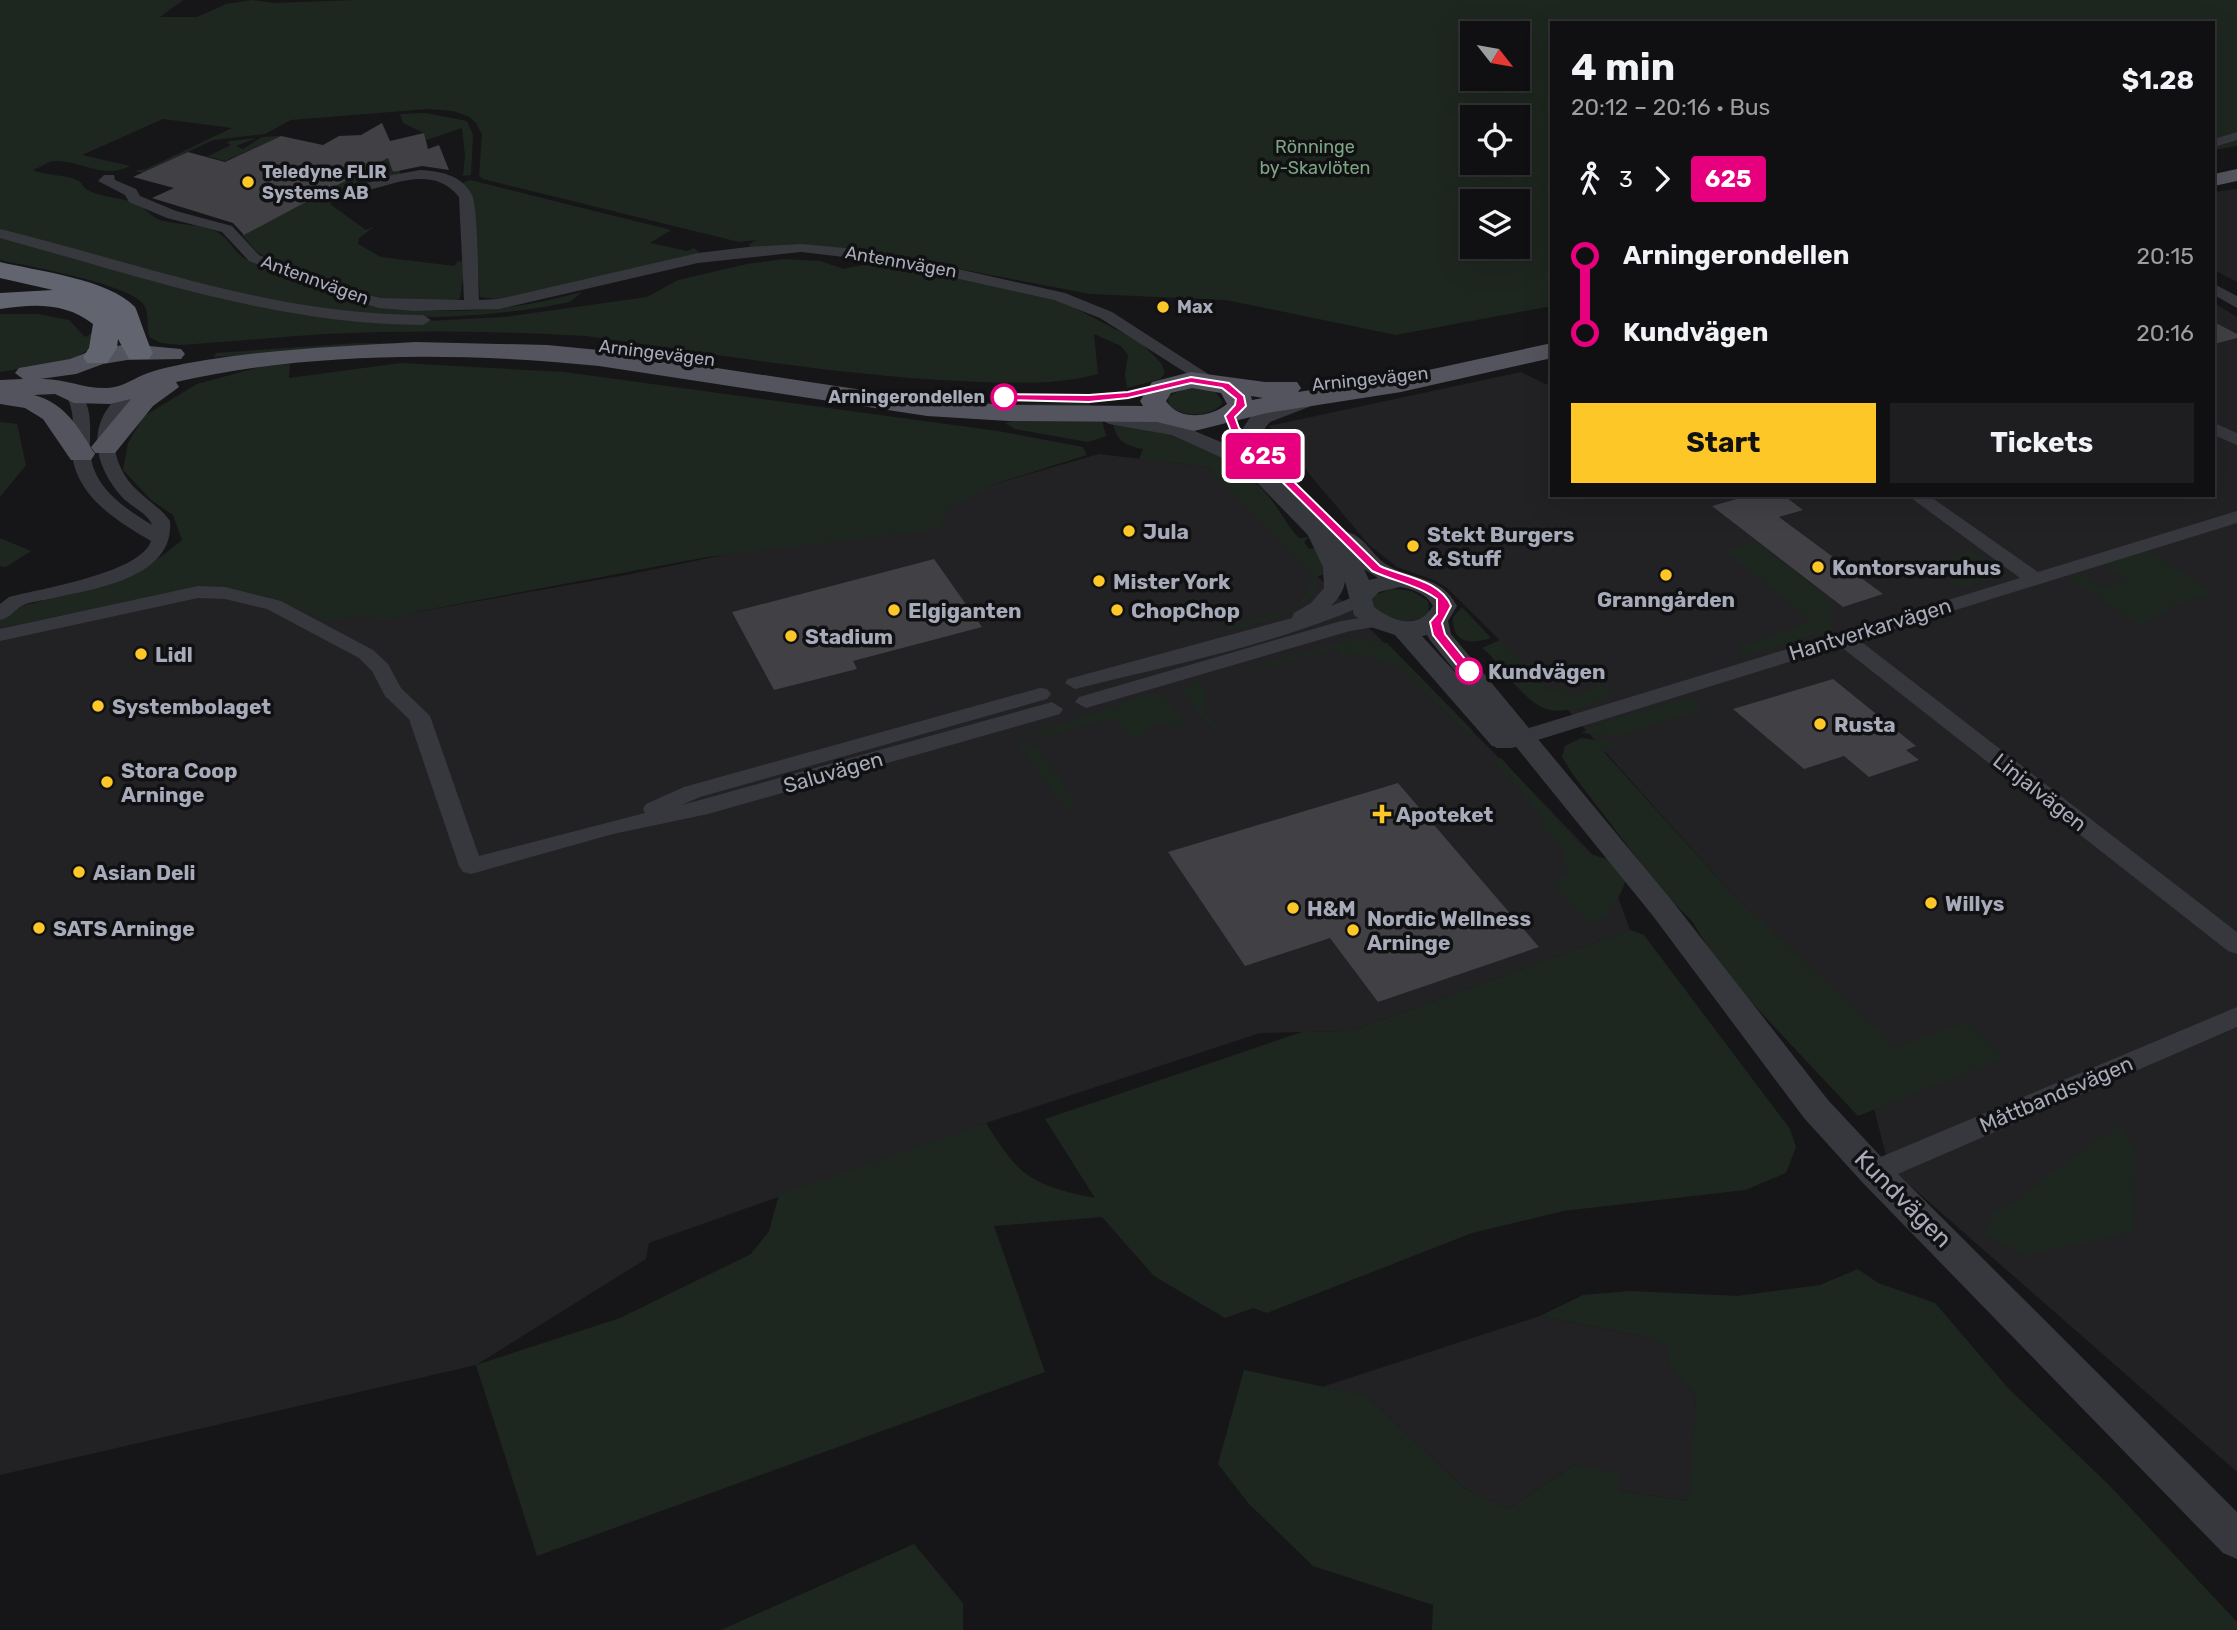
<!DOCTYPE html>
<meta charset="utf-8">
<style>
:root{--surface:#101012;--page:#1e1e20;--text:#f1f3f6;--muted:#9c9d9f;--line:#303032;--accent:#fec728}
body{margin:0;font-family:Rubik,sans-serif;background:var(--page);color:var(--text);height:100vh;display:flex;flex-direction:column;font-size:26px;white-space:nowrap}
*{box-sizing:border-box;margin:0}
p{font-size:23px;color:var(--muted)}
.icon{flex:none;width:38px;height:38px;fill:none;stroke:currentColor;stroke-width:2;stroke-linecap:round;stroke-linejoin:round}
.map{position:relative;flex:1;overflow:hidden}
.sheet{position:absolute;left:1550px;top:21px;width:665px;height:476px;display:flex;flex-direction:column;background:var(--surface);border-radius:0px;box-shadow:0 7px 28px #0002,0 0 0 2px var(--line)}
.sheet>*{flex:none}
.badge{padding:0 14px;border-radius:5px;font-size:24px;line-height:46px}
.needle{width:46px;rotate:121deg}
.tools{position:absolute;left:1460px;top:21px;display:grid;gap:14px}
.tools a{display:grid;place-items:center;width:70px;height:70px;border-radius:0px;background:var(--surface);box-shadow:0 7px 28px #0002,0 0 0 2px var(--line);font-size:35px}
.map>.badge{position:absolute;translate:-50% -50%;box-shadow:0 0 0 4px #fff}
.legs{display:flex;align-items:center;gap:10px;height:77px;padding:0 21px;font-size:23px}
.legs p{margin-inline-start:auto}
.headline{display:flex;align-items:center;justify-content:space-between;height:119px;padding:0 21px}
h1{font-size:38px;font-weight:700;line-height:52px}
.action{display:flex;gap:14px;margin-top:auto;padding:14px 21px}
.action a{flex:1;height:80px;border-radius:0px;background:var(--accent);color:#111;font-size:28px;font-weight:700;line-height:80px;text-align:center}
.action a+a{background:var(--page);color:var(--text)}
ul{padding:0 21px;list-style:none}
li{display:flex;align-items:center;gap:24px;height:77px;font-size:26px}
li i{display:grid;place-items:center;width:10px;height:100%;margin:0 9px;background:currentColor}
li i::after{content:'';width:18px;height:18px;margin:-9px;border:5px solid;border-radius:50%;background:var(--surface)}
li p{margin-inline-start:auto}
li:first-child i{background:linear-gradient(#0000 50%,currentColor 0)}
li:last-child i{background:linear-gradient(currentColor 50%,#0000 0)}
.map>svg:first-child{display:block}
</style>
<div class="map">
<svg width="2237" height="1630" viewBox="0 0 2237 1630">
<rect width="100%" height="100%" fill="#161618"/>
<g fill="#222225">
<polygon points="2237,189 2237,282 2214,270 2214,192"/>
<polygon points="2214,303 2237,317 2237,1472 1889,1167 1848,1006 1733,895 1551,691 1448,589 1436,581 1397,567 1369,545 1269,426 1521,372 1545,384 1552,382 1552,495 2214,495"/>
<polygon points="1099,454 1208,467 1530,789 1609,872 1630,930 1351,1031 1260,1033 986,1123 649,1243 646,1259 476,1365 0,1475 0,609 244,567 410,613 626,575 948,509 994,484"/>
<polygon points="1540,1316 1652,1338 1668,1347 1671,1367 1696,1396 1690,1501 1618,1491 1574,1465 1509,1509 1464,1488 1367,1396 1322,1387"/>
</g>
<g fill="#1e271f" fill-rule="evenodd">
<path d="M0 0H183L160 17H197L226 4 252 0 275 3 356 0H2237V146L2214 150V23H1552V306L1396 335 1226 300 1090 294 856 249 750 247 749 244 757 240 739 242 483 179 479 176 482 134 476 123 470 117 453 111 428 109 291 120 265 134 213 140 144 173 134 171 146 169 232 128 163 119 82 155 130 166C104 180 80 160 54 161 47 162 39 168 33 170 46 176 66 174 79 181 82 183 83 187 86 189 99 197 118 197 132 202 144 206 150 217 163 221 181 225 198 224 215 231 228 236 234 253 246 259 359 316 460 325 582 292L570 302C484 320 396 319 308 315L390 323 504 317 647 297 678 280 747 264 783 259 820 261 844 269 876 262 1032 293 1067 304 1140 342 1161 363 1165 373 1160 379 1127 388 1125 375 1128 355 1121 346 1094 334 1098 374C1053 386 1008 383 961 381 835 375 710 353 586 336 499 331 412 330 325 334 277 337 229 342 181 345L161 343 149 337C147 327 149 312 144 305 131 284 27 266 0 260ZM1472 33H1517V79H1472ZM1472 117H1517V163H1472ZM1472 201H1517V247H1472Z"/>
<polygon points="425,113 467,121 473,135 471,175 463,176 465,156 462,128 426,140 424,133 403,123 400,114"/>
<polygon points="281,136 225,161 202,155 208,156 231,145 227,143 230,141 256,138 236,146 243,149 262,137"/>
<polygon points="388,158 393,173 400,170 400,175 348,189 330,204 366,230 375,226 359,238 358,244 381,257 454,266 458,261 465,262 460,298 453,302 377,298 267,258 257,252 242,235"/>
<polygon points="470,180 671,230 650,243 687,251 694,248 700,253 503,300 480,297 472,197 462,183"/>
<polygon points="0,314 38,314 69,320 85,337 95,332 92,348 66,362 0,372"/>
<polygon points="358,343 568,347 893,394 1007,404 1090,403 1090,408 943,403 642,359 353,347 214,357 216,353"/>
<path d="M401 363 564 372 998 431 1083 447 1087 455 994 484 949 509 940 529 707 557 410 613 389 620 356 616 330 622 270 597 210 587 1 627 0 621C35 594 83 596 123 579 145 569 163 556 182 540L173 515 151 500 123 470 128 443 144 416 197 384 260 367 290 364 289 378Z"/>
<path d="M1187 387 1214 391 1222 400V404C1208 418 1184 417 1169 406L1168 397Z"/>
<polygon points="1017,420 1102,420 1106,436 1088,442 1015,429 1005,423"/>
<path d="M1112 420C1170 426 1223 448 1264 491 1278 506 1285 523 1299 538L1309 537 1304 542 1309 549 1314 548 1329 573 1315 577 1318 585C1301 618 1263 621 1231 630L1224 627 1297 608 1315 577 1208 467 1139 459 1143 449C1123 445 1116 440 1112 420Z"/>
<polygon points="0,422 17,424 26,465 0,497"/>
<polygon points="0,538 31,551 6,567 0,566"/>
<polygon points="1755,541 1831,600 1832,630 1744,656 1736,650 1811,621 1725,551"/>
<polygon points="2144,548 2214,593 2178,604 2140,625 2070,579 2078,573 2105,589 2128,579 2101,563"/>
<polygon points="1971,551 2000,569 1997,577 1962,588 1926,564"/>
<path d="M1392 589 1412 591 1428 601 1429 613C1409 627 1394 620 1374 612L1372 600 1375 595Z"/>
<path d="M1462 607 1491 638C1470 645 1452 643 1453 617Z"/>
<path d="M1356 639 1387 643 1473 731 1470 737 1398 664 1386 665C1371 654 1358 653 1340 655L1336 648 1258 669 1255 666Z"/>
<path d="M1500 640 1551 691 1562 687 1571 696 1599 688 1593 682 1596 680 1611 693 1607 699C1551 717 1543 718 1504 672 1496 663 1492 655 1482 648Z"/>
<polygon points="1198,680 1207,691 1202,710 1219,730 1215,731 1184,694 1184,689"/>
<path d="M1144 695H1163L1185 723 1176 730 1169 722 1144 730 1148 737C1130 741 1124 731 1113 718L1047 736 1029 731 1064 724Z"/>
<polygon points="1685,698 1694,701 1708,714 1701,709 1619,736 1581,733 1608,721"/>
<polygon points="1581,738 1613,742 1618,747 1605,748 1605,753 1733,895 1896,1047 1968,1022 2006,1057 1858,1116 1723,972 1692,921 1663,892 1574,776 1562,757 1565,746"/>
<polygon points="1016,742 1036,747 1078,804 1066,808"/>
<path d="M1501 758 1587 853 1607 859 1626 880C1618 902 1611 913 1590 925L1551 884 1569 874 1562 849 1538 824 1546 820 1492 760Z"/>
<path d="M1630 930 1644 935 1790 1129 1796 1147 1786 1173 1745 1190 1563 1211 1472 1233 1267 1313 1253 1308 1225 1318 1154 1276 1102 1217 994 1226 1045 1372 537 1556 476 1365 620 1318 751 1254 769 1231 779 1195 986 1123C1020 1178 1032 1185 1095 1198L1045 1119 1302 1032 1351 1031Z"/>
<polygon points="2120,1125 2136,1152 2133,1231 2027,1256 1984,1235 1994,1213 2020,1199 2063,1164"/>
<polygon points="1858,1269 1878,1283 1935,1303 2008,1388 2109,1485 2237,1622 2237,1630 1432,1630 1433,1605 1313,1566 1249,1504 1218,1464 1244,1370 1367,1396 1464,1488 1509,1509 1574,1465 1618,1472 1618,1491 1689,1501 1696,1396 1670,1367 1668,1347 1652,1338 1540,1316 1583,1295 1630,1291 1737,1296 1820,1285"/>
<polygon points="914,1544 963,1603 963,1630 721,1630"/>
</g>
<g fill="#404045">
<polygon points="382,123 390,141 424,133 428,149 439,145 449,170 422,166 393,172 388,158 244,235 233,223 152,198 174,188 133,177 188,152 225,162 281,136 323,145 339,136 361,135"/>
<polygon points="2214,322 2237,334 2237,338 2214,344"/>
<polygon points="1751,495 1783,495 1803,510 1779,517 1883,594 1843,607 1712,506"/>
<polygon points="934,559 982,627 853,661 857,669 774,690 732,612"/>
<polygon points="1833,679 1916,746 1906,750 1919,760 1869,777 1844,756 1804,769 1733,709"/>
<polygon points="1398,783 1539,947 1378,1002 1330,938 1245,966 1168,852"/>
</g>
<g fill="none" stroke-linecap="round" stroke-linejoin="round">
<g fill="#37373e" fill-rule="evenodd">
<polygon points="2237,132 2237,140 2214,147 2214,139"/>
<path d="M420 170C440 171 462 175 472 195 478 207 478 281 479 300L499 299 698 253 748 247 801 244 878 251 1065 293 1112 312 1219 381 1211 386 1205 385 1100 318 1054 300 878 261 801 252 698 263 499 309 414 311 379 308 327 293 249 261 222 232 167 218 129 202 125 195 98 181 104 175H114L115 180 136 189 140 196 176 211 232 226 259 255 337 287 380 298 464 300 459 197C434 166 398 183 365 191L358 187 387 176Z"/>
<path d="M0 229C143 264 273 315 423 315L431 320 423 325C278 325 139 276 0 238Z"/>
<polygon points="2214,284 2237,296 2237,308 2214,295"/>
<path d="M133 386 141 391C136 398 128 404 123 412 106 438 116 471 138 491 149 502 162 509 170 521 175 579 92 589 49 599 41 601 30 602 23 605 14 610 10 618 0 620V604L9 597C39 589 141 573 151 541 117 521 77 497 72 454 70 429 78 420 66 395L68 391H80C92 410 90 422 90 443 88 484 121 506 152 525 148 514 134 508 125 500 102 477 87 441 106 411 113 401 121 389 133 386Z"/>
<polygon points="2214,423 2237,433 2237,445 2214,435"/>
<polygon points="1907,495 1928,495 2038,572 2237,511 2237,523 1859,640 2237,932 2237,954 2228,951 1840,646 1512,748 1496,748 1493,743 1496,738 2020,578"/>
<path d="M1313 521C1328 525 1344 562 1345 577 1346 588 1339 598 1331 606L1358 595 1368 601 1365 605C1274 645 1171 665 1075 689L1065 683 1068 679 1292 618 1294 613 1311 603 1324 588 1323 567 1304 527Z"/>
<polygon points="198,586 225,587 281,601 373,650 388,664 401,688 430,716 479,856 645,813 643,809 646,804 684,787 1040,688 1047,689 1051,694 1047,699 700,797 682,805 1052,702 1063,709 1060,714 708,814 613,834 471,874 463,872 459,866 409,719 385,696 372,671 359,658 267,609 225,599 198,598 0,641 0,629"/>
<polygon points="1374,616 1384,622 1381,626 1350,631 1086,708 1075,702 1079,697 1341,621"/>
<polygon points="2237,1007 2237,1027 1884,1180 1874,1183 1864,1180 1860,1172 1864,1164"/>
</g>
<path fill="#37373e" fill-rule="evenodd" d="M1307 395 1314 397 1317 401 1314 405 1270 422 1265 428 1287 467 1284 472 1272 473 1337 537 1347 532C1364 536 1371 553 1384 563 1410 581 1441 574 1457 606L1448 621 1451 634 1673 902 1828 1100 1886 1162 2237 1512V1559L2223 1553 1862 1182 1804 1118 1653 916 1513 743 1501 748 1492 746 1395 635 1368 626 1354 615 1343 574 1336 564 1242 467 1172 435 1109 424 1098 418 1109 412 1178 424 1228 445 1244 444 1263 464 1243 428 1254 412ZM1364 569 1378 578 1369 580ZM1400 587C1413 589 1426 593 1433 606 1418 630 1394 622 1374 607L1372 599 1379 592ZM1427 635 1430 640 1463 681 1422 636Z"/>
<g fill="#53545d" fill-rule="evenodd">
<polygon points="2237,169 2237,181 2214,186 2214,174"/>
<path d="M415 342 547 345 599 350 927 400 1008 405 1143 406 1140 401 1152 382 1191 372 1265 382H1297L1301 388 1298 392 1401 376 1552 343V358L1401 392 1267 413 1194 431 1157 422 1008 421 927 416 599 366C460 352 312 351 176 382L179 387 153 406 115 453H95L91 447 131 399 110 404 74 403 55 394 34 395C65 403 79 428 95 454L91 460H71L43 419 25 408 0 404V380L23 379 15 373 19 368 70 359 88 352 127 344 181 349 185 354 181 359 127 360 103 364 76 374 40 379C66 378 82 389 108 388 123 387 134 378 148 373 166 367 187 363 206 360 275 349 345 346 415 342ZM1192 388 1221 393 1227 404C1210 418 1179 421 1166 401L1171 393ZM1251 396 1263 398 1252 400Z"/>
</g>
<path fill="#62656f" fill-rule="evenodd" d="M0 262C37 271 109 279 135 307 137 310 148 344 153 353L149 359H129L118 339 117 348 107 363H87L83 357 89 348 93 324C65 302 33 304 0 309V293L53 290 0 278Z"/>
</g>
<path fill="#e6007e" stroke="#fff" stroke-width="2" d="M1191 377 1229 383 1244 396 1246 406 1235 417 1239 428 1380 566C1404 577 1441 580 1451 606L1442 623 1445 634 1473 669V674H1464L1433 635 1430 622 1437 614V599C1418 585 1393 581 1372 571L1231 431 1225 416 1235 405 1236 399 1222 388 1191 383 1128 398 1089 402 1004 400 999 397 1004 394 1089 395 1128 392Z"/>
<g fill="#fec728" stroke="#111113" stroke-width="2.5">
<circle cx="248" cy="182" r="7"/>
<circle cx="1163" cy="307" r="7"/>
<circle cx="1129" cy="531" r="7"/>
<circle cx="1413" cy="546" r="7"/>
<circle cx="1818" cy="567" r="7"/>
<circle cx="1666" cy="575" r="7"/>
<circle cx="1099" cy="581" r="7"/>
<circle cx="894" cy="610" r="7"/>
<circle cx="1117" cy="610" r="7"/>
<circle cx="791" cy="636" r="7"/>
<circle cx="141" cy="654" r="7"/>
<circle cx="98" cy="706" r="7"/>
<circle cx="1820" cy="724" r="7"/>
<circle cx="107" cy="782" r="7"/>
<path d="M1378.5 803.5h7v7h7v7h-7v7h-7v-7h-7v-7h7z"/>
<circle cx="79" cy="872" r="7"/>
<circle cx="1931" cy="903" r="7"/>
<circle cx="1293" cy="908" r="7"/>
<circle cx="39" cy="928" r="7"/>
<circle cx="1353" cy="930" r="7"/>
</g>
<g fill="#fff" stroke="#e6007e" stroke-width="3.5">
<circle cx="1004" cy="397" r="12"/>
<circle cx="1469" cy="671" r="12"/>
</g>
<g text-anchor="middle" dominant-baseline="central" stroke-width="7" stroke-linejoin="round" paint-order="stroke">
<g font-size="18" fill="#7da583" stroke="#111113">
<text x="1315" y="147">Rönninge<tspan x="1315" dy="21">by-Skavlöten</tspan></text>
</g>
<g font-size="18" font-weight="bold" fill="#a7abb9" stroke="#111113" text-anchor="start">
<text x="262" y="172">Teledyne FLIR<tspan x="262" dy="21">Systems AB</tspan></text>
<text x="1177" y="307">Max</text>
</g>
<g font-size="18" fill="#a7abb9" stroke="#111113">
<text transform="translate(901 262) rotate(10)">Antennvägen</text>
<text transform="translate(315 280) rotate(20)">Antennvägen</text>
<text transform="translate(657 353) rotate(7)">Arningevägen</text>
<text transform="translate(1370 379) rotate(-6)">Arningevägen</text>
</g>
<g font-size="18" font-weight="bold" fill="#a7abb9" stroke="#111113" text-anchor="end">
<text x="985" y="397">Arningerondellen</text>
</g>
<g font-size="21" font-weight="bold" fill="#a7abb9" stroke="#111113" text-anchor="start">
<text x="1143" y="531">Jula</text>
<text x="1427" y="534">Stekt Burgers<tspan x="1427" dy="24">&amp; Stuff</tspan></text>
<text x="1832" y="567">Kontorsvaruhus</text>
<text x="1113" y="581">Mister York</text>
<text x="1666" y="599" text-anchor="middle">Granngården</text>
<text x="908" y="610">Elgiganten</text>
<text x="1131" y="610">ChopChop</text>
<text x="805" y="636">Stadium</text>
<text x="155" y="654">Lidl</text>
<text x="112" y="706">Systembolaget</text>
<text x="1834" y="724">Rusta</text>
<text x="121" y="770">Stora Coop<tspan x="121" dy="24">Arninge</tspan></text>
<text x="1396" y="814">Apoteket</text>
<text x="93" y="872">Asian Deli</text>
<text x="1945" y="903">Willys</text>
<text x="1307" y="908">H&amp;M</text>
<text x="1367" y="918">Nordic Wellness<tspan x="1367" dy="24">Arninge</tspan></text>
<text x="53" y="928">SATS Arninge</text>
</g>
<g font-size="21" fill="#a7abb9" stroke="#111113">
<text transform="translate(1870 629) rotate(-17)">Hantverkarvägen</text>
<text transform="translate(833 772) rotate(-16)">Saluvägen</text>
<text transform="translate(2040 792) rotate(38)">Linjalvägen</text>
<text transform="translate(2056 1094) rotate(-23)">Måttbandsvägen</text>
</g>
<g font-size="21" font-weight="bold" fill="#a7abb9" stroke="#111113" text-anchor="start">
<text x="1488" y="671">Kundvägen</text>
</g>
<g font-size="24" fill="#a7abb9" stroke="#111113">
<text transform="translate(1903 1199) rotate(45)">Kundvägen</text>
</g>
</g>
</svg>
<div class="tools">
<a><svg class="needle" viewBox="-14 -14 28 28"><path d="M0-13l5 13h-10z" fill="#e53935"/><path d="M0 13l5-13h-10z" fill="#9c9d9f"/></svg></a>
<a><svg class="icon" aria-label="locate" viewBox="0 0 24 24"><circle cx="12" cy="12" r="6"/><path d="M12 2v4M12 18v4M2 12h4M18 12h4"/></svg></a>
<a><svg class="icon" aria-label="layers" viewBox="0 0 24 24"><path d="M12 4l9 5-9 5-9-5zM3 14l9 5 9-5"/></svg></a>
</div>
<b class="badge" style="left:1263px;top:456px;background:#e6007e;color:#fff">625</b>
<section class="sheet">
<div class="headline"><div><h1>4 min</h1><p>20:12 – 20:16 · Bus</p></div><b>$1.28</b></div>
<div class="legs"><svg class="icon" aria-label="walk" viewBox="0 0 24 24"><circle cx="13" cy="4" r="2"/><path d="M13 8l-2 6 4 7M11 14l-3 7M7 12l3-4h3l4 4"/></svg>3<svg class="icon" aria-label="forward" viewBox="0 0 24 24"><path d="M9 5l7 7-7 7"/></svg><b class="badge" style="background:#e6007e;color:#fff">625</b></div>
<ul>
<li><i style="color:#e6007e"></i><b>Arningerondellen</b><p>20:15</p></li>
<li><i style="color:#e6007e"></i><b>Kundvägen</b><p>20:16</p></li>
</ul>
<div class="action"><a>Start</a><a>Tickets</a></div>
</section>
</div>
